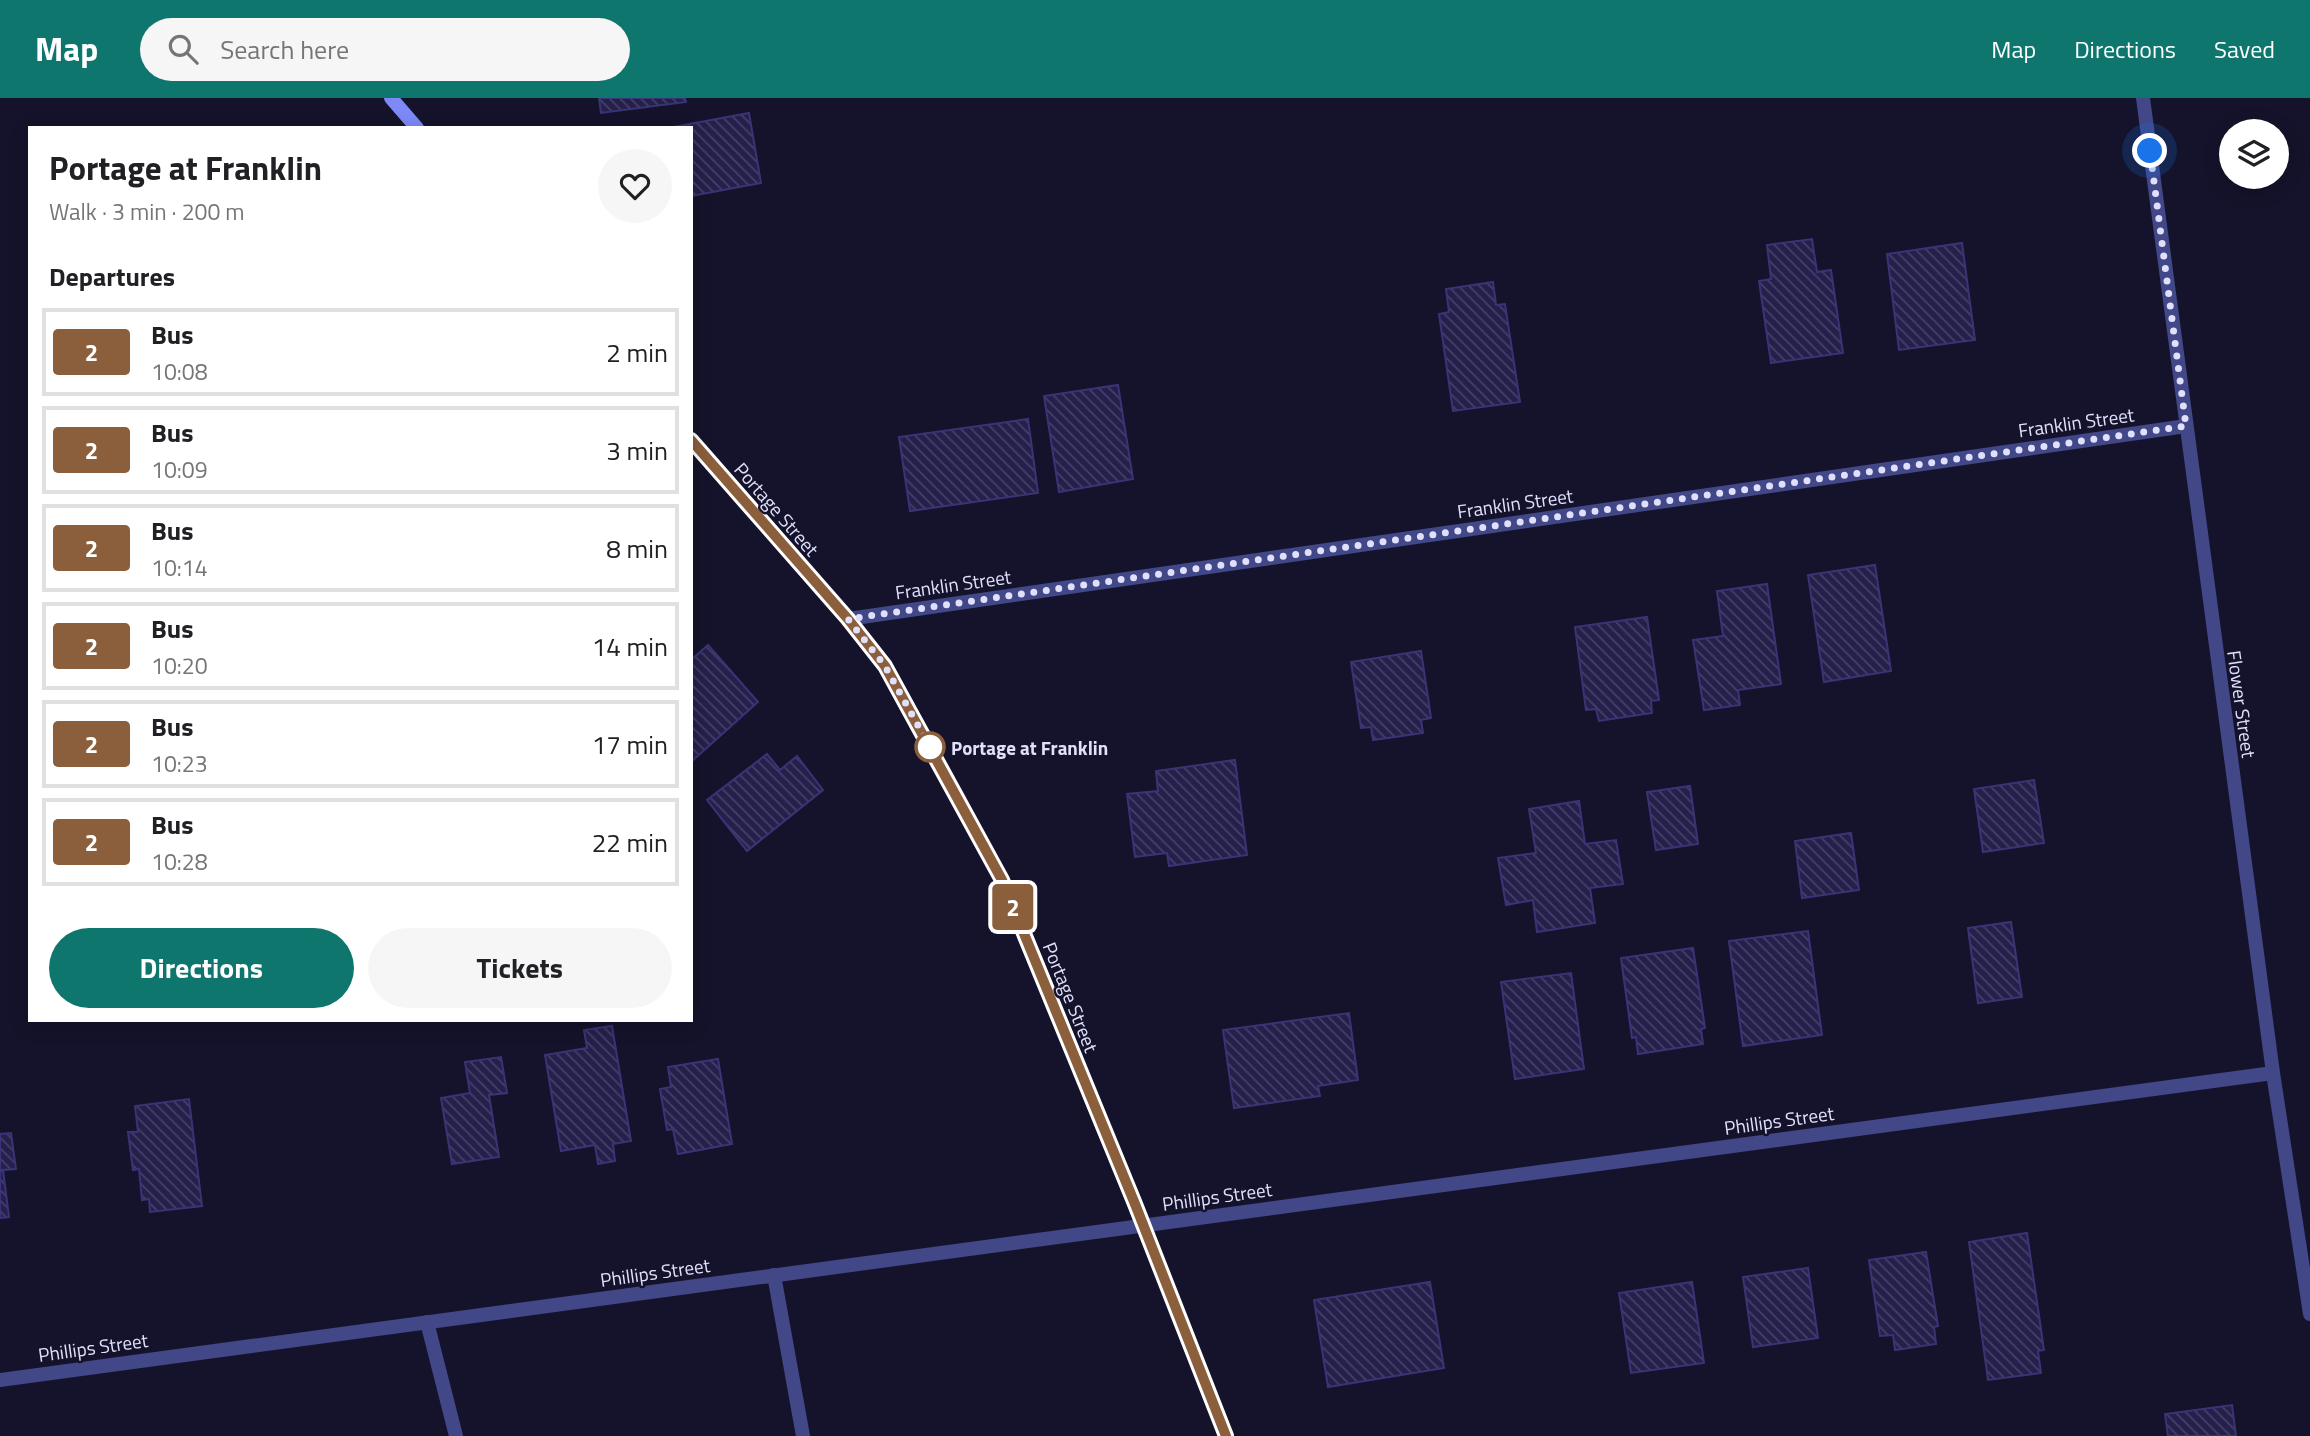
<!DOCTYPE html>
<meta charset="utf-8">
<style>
:root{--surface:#fff;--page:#f6f6f6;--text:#202124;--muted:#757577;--line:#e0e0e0;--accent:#0f766e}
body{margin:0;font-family:"Titillium Web",sans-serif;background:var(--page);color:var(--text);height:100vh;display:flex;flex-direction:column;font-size:26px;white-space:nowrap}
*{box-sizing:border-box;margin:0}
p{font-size:23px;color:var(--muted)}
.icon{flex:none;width:38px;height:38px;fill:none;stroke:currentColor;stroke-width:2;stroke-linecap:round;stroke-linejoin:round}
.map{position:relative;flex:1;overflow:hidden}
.sheet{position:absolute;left:28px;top:28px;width:665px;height:896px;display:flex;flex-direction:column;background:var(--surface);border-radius:0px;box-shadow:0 4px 18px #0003}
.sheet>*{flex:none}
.badge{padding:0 14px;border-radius:5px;font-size:24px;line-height:46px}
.buttons{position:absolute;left:2219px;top:21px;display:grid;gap:14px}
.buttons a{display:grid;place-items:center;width:70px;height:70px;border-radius:50%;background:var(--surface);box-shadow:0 4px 18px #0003;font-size:35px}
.you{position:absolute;width:35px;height:35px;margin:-18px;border:5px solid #fff;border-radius:50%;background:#1a73e8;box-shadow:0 0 0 10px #1a73e833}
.map>.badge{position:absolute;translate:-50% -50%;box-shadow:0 0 0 4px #fff}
h2{padding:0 21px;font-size:26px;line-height:63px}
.round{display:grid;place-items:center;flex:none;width:74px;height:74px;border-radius:37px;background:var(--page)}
.summary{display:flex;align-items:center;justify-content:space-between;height:119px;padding:0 21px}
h1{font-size:33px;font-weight:700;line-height:52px}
.action{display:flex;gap:14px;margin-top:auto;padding:14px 21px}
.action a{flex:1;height:80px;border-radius:42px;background:var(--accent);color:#fff;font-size:28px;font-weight:700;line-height:80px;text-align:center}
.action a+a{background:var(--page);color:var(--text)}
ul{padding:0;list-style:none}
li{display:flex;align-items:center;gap:21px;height:88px;margin:0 14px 10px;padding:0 7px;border:4px solid var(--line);border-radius:0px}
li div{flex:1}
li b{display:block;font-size:26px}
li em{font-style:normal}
li .badge{min-width:77px;font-weight:700;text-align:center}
header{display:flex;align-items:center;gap:42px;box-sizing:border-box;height:98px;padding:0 35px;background:var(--accent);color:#fff}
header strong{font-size:33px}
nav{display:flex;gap:38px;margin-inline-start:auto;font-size:24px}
.search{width:490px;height:63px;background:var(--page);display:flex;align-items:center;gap:18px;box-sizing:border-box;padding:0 24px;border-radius:38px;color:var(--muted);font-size:26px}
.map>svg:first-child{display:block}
</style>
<header>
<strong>Map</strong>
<div class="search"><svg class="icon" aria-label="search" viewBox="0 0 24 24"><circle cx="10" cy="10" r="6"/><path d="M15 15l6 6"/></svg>Search here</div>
<nav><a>Map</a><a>Directions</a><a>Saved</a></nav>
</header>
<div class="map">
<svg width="2310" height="1338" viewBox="0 0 2310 1338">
<defs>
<pattern id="building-back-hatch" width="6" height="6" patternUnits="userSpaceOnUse" patternTransform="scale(1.75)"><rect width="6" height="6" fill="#24204b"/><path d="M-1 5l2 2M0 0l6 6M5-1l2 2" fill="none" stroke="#444066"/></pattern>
</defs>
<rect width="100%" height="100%" fill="#14132b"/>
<g fill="url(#building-back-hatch)" stroke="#393476" stroke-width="2">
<polygon points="599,0 685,0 686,4 601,15"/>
<polygon points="749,15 761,85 691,98 691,30 668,30"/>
<polygon points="1812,141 1817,174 1831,172 1843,255 1771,265 1759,183 1771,181 1767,147"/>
<polygon points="1962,145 1975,242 1899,252 1887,156"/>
<polygon points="1493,184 1496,207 1505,206 1520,304 1453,313 1439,216 1449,214 1446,191"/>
<polygon points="1118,287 1133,381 1059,394 1044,298"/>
<polygon points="1028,321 1038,395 910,413 899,339"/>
<polygon points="1875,467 1891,573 1824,584 1808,477"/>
<polygon points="1767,486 1781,586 1738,592 1740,607 1704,612 1693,542 1723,538 1717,493"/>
<polygon points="1647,519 1659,602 1651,603 1652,615 1599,623 1596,611 1586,612 1575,529"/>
<polygon points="708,547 758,604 691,664 691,562"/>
<polygon points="1421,553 1431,620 1421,622 1423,635 1373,642 1371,629 1361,630 1351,564"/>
<polygon points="767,656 780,672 797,658 823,692 747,753 707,702"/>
<polygon points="1235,662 1247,757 1169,768 1167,755 1135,759 1127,696 1158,693 1156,673"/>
<polygon points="2034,682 2044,745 1983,754 1974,691"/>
<polygon points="1690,688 1698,746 1656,752 1647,694"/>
<polygon points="1579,703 1585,746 1616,742 1623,786 1590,790 1595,825 1537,834 1533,802 1506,807 1498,760 1536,755 1529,711"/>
<polygon points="1851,735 1859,792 1802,800 1795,743"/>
<polygon points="2011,824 2022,899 1978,905 1968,830"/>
<polygon points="1808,833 1822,937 1743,948 1729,843"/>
<polygon points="1693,850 1705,930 1701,931 1703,946 1638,956 1636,939 1632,940 1621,860"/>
<polygon points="1571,875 1584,971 1515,981 1501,884"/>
<polygon points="1349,915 1358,982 1318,988 1320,998 1234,1010 1223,932"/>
<polygon points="612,928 631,1043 613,1046 615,1063 598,1066 595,1047 561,1053 545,957 587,950 584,932"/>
<polygon points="501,959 507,995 489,997 499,1059 452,1066 441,1000 470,995 465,964"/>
<polygon points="718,961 732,1046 678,1056 673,1031 667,1032 660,991 671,989 668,969"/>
<polygon points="189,1001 202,1108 150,1114 149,1101 142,1102 139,1071 133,1072 128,1034 138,1034 135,1008"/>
<polygon points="11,1035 16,1071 3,1072 9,1119 0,1120 0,1036"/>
<polygon points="2027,1135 2044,1252 2038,1253 2041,1275 1988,1282 1969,1144"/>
<polygon points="1926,1154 1938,1228 1934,1229 1936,1246 1895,1252 1893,1237 1880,1238 1869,1162"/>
<polygon points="1808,1170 1818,1240 1753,1249 1743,1179"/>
<polygon points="1430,1184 1444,1270 1328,1289 1314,1202"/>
<polygon points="1692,1184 1704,1265 1631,1275 1619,1195"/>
<polygon points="2232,1307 2236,1338 2168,1338 2165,1316"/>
</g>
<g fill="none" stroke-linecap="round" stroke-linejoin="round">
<g stroke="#414787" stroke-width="14">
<polyline points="774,1177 803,1338"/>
<polyline points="427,1224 456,1338"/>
</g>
<g stroke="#414787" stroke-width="14">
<polyline points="2143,0 2273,975 2310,1216"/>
<polyline points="848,521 2186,328"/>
<polyline points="0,1282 2273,975"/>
</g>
<g stroke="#7c89f7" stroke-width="14">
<polyline points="391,0 417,30"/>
<polyline points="691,342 848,521 885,567 1002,782 1143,1127 1226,1338"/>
</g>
</g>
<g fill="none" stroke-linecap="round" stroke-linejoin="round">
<defs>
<polyline id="line" points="691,342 848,521 885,568 1002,782 1135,1106 1226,1338"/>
</defs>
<use href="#line" stroke="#fff" stroke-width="16"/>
<use href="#line" stroke="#8b5e3c" stroke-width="10"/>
<polyline stroke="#e0e0fd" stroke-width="7" stroke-dasharray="0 12.6" points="930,649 885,568 848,521 2186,328 2150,53"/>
</g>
<circle fill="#fff" stroke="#8b5e3c" stroke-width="3.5" cx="930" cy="649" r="14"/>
<g text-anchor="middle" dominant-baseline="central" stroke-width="5" stroke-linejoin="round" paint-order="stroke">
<g font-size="19" fill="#e0e0fd" stroke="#14132b">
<text transform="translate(2076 324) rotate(-8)">Franklin Street</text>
<text transform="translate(1515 405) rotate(-8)">Franklin Street</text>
<text transform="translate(777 411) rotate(49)">Portage Street</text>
<text transform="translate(953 486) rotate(-8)">Franklin Street</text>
<text transform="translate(2242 606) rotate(82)">Flower Street</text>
<text transform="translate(1071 899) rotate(68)">Portage Street</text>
<text transform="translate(1779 1022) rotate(-8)">Phillips Street</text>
<text transform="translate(1217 1098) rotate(-8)">Phillips Street</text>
<text transform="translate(655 1174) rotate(-8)">Phillips Street</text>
<text transform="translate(93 1249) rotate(-8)">Phillips Street</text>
</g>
<g font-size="19" font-weight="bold" fill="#e0e0fd" stroke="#14132b" text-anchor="start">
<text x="951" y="649">Portage at Franklin</text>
</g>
</g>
</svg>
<div class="buttons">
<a><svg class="icon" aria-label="layers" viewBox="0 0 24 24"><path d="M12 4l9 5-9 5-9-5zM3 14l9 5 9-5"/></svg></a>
</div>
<div class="you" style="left:2150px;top:53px"></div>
<b class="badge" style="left:1013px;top:809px;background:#8b5e3c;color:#fff">2</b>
<section class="sheet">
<div class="summary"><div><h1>Portage at Franklin</h1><p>Walk · 3 min · 200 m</p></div><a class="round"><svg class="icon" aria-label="heart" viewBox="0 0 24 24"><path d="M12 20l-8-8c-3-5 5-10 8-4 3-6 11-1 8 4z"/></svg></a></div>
<h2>Departures</h2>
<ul>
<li><span class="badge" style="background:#8b5e3c;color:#fff">2</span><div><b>Bus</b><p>10:08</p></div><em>2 min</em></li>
<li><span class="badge" style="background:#8b5e3c;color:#fff">2</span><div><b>Bus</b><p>10:09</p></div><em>3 min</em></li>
<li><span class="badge" style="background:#8b5e3c;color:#fff">2</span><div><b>Bus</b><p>10:14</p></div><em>8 min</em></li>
<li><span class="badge" style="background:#8b5e3c;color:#fff">2</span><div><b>Bus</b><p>10:20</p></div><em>14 min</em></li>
<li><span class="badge" style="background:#8b5e3c;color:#fff">2</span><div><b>Bus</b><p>10:23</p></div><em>17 min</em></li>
<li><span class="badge" style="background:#8b5e3c;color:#fff">2</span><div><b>Bus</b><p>10:28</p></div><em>22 min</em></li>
</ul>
<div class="action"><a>Directions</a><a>Tickets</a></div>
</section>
</div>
